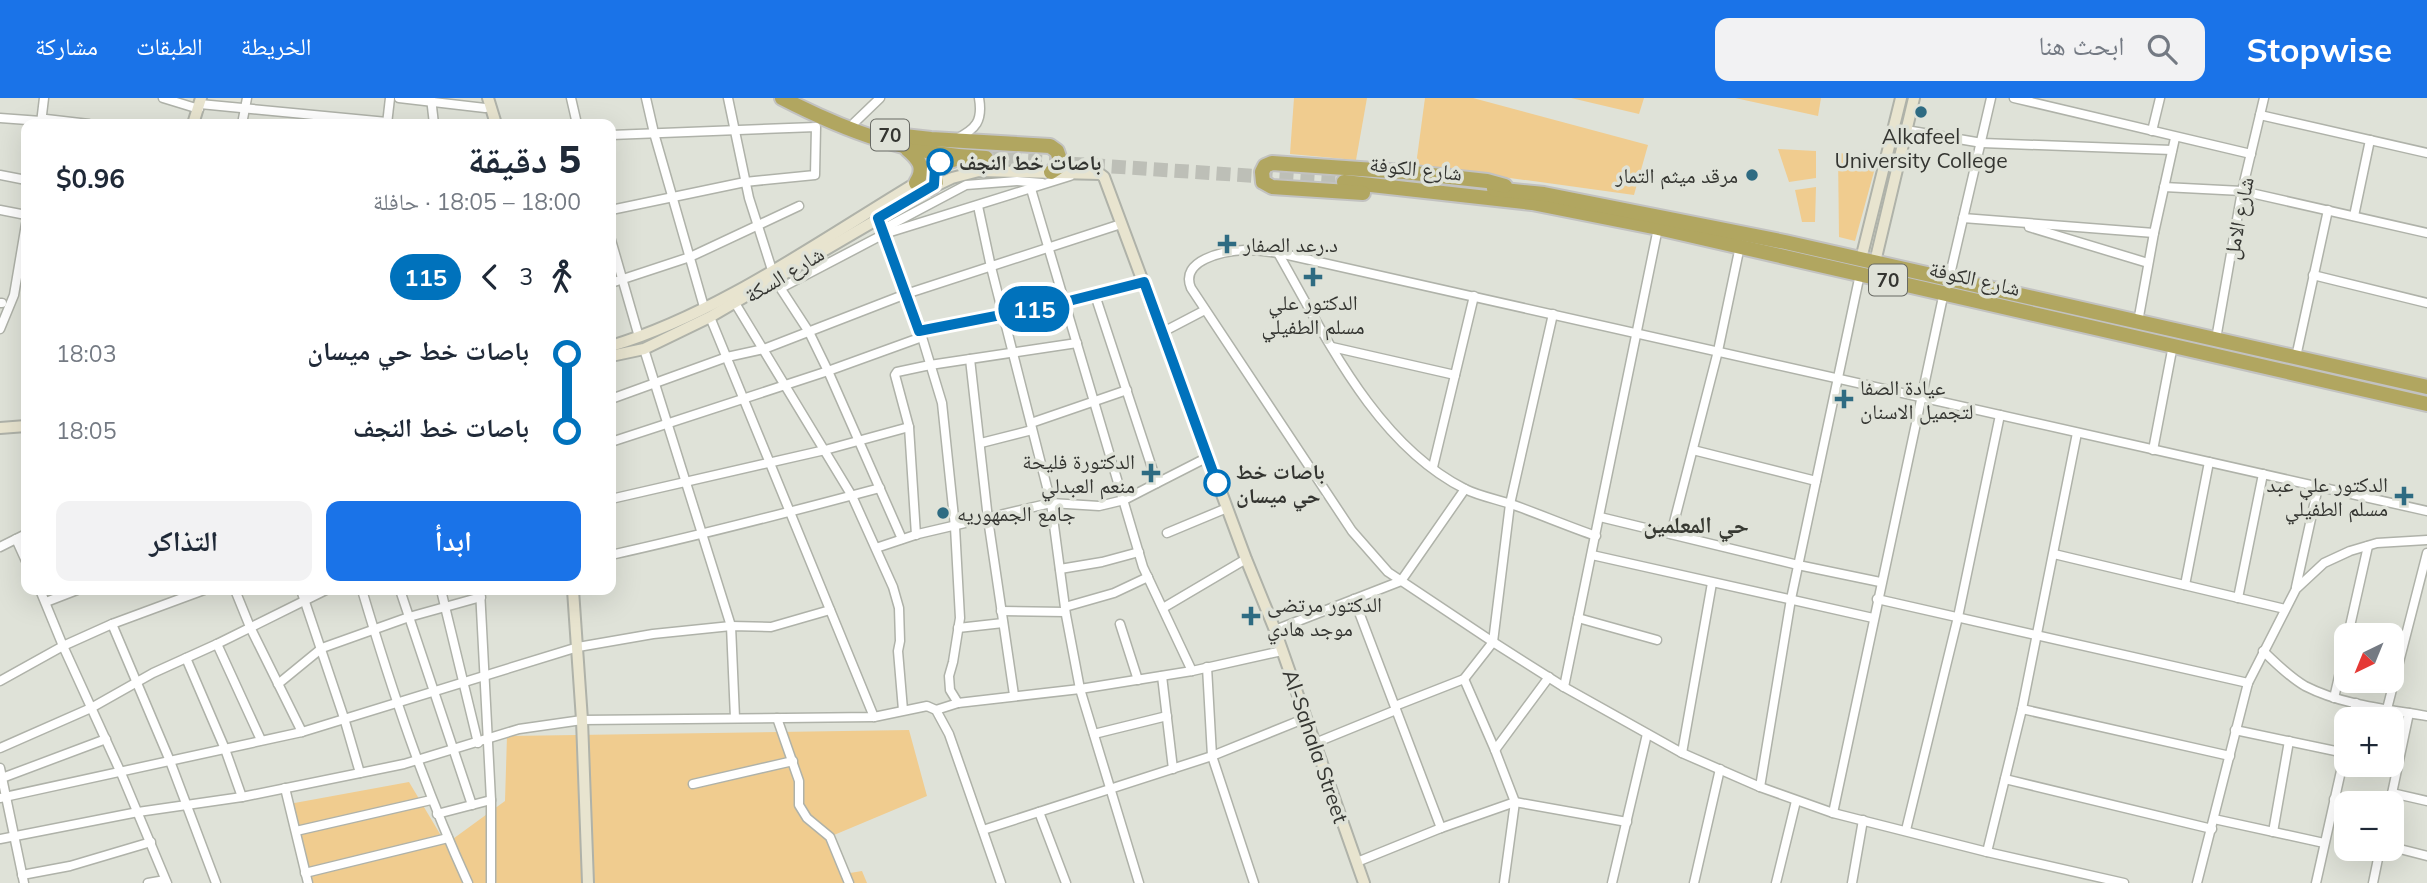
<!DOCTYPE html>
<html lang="ar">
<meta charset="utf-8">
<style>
:root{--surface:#fff;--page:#f2f2f3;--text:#1f2937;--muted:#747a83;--accent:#1a73e8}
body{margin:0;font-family:Mulish,"Noto Naskh Arabic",sans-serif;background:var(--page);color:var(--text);direction:rtl;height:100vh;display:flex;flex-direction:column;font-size:26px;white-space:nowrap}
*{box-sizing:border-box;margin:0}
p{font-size:23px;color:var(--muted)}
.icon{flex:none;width:38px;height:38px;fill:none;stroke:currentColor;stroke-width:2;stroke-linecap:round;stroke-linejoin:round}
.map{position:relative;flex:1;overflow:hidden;direction:ltr}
.details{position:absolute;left:21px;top:21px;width:595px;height:476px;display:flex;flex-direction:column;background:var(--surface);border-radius:14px;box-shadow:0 7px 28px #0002;direction:rtl}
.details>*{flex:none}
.badge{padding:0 14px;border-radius:23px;font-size:24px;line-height:46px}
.needle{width:46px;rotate:223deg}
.buttons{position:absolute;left:2334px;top:525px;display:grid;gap:14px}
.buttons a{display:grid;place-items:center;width:70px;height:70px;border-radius:14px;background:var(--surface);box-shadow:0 7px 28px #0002;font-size:35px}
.map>.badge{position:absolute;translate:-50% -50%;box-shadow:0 0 0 4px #fff}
.legs{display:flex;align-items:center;gap:10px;height:77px;padding:0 35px;font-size:23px}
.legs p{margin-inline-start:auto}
.overview{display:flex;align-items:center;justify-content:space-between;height:119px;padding:0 35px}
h1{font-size:38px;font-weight:800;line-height:52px}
.cta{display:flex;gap:14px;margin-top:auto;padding:14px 35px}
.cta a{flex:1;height:80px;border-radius:14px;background:var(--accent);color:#fff;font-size:28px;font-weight:800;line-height:80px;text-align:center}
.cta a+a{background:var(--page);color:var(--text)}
ul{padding:0 35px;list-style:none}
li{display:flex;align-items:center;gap:24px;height:77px;font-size:26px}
li i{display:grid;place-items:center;width:10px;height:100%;margin:0 9px;background:currentColor}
li i::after{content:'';width:18px;height:18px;margin:-9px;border:5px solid;border-radius:50%;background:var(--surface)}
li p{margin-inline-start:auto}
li:first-child i{background:linear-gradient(#0000 50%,currentColor 0)}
li:last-child i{background:linear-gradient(currentColor 50%,#0000 0)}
header{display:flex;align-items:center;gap:42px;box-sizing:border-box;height:98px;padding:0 35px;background:var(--accent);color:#fff}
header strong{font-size:33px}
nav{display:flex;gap:38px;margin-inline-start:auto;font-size:24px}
.search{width:490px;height:63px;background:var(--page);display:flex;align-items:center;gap:18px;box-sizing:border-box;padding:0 24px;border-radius:14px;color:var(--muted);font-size:26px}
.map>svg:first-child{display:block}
</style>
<header>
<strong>Stopwise</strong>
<div class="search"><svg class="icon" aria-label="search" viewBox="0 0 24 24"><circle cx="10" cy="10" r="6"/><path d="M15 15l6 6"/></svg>ابحث هنا</div>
<nav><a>الخريطة</a><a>الطبقات</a><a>مشاركة</a></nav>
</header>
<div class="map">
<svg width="2427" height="785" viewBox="0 0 2427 785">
<rect width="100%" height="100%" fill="#dfe2d8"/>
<g fill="#f0cc8f">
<polygon points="1294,0 1367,0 1356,62 1290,56"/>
<polygon points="1425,0 1473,0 1648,47 1634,97 1416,67"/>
<polygon points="1571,0 1644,0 1639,16"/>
<polygon points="1735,0 1821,0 1818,18"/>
<polygon points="1778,51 1816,53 1816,80 1789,84"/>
<polygon points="1838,55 1878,59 1855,143 1839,139"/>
<polygon points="1816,89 1815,124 1802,124 1795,92"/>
<polygon points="909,632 927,698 834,737 844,776 862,773 867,785 309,785 289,706 409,684 446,746 505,703 507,638"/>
</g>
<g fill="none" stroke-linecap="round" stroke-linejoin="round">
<polyline stroke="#bdbfb7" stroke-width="14" stroke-dasharray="14 7" stroke-linecap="butt" points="986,60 1344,84"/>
<defs>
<g id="street">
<polyline points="163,0 199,11"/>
<polyline points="399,0 485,10"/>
<polyline points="431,0 434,26"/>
<polyline points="571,0 577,26"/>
<polyline points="646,0 654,35 704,209"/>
<polyline points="728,0 749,100 772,172"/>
<polyline points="2014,0 2251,56"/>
<polyline points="200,6 387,24"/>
<polyline points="2260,17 2427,55"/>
<polyline points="0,20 41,23"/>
<polyline points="46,21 89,26"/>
<polyline points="41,25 44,0"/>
<polyline points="854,25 880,0"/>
<polyline points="242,26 247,0"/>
<polyline points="387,26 390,0"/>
<polyline points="1906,32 1982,45 2172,52"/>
<polyline points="2152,33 2160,0"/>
<polyline points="611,37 816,29 815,77 745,84 611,112"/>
<path d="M956 41C976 31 983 23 979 0"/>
<polyline points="0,77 26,82"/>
<polyline points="2164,89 2242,93 2427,135"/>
<polyline points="1031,91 1143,469 1192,573"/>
<polyline points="978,108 991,169 1051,405 1066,517 1080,591 1139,785"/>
<polyline points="0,112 26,117"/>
<polyline points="877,118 922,239 942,305 955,429 960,520 953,564 949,578 950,592 958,605 936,612"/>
<polyline points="2354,118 2370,42"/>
<polyline points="1963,120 2154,135"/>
<polyline points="2029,129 2148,165"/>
<polyline points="883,131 966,87 1017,83 1042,85"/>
<polyline points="611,142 639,239"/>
<path d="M1278 155C1325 237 1375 346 1465 391 1479 398 1496 401 1511 406 1539 416 1567 428 1596 438"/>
<polyline points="2313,177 2427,205"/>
<polyline points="1949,181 1991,0"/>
<polyline points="611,185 690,159 799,108"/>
<polyline points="779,188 809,234 828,273 902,441"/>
<polyline points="781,190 884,136 1070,78"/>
<polyline points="0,205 2,205"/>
<polyline points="735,205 852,398 893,489 899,510 900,543 898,553 903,612"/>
<polyline points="710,219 874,619"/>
<polyline points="2138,224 2154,135 2175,40"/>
<polyline points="0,231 14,197 26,126"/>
<polyline points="919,233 1057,207 1144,184"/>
<polyline points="1161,235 1205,212"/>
<polyline points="2216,241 2242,93 2264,0"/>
<polyline points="1332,249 1455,277"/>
<polyline points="644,251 731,528 735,620"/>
<polyline points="2296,259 2328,112"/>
<polyline points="970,261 988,421 1014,597"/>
<polyline points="611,301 727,259 764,251 906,196 1121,126"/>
<polyline points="1031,325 1127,292"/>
<polyline points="611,344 828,273 922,239"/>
<polyline points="981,345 1032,332"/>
<polyline points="1693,352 1816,383"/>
<polyline points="2153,352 2173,247"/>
<polyline points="1433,369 1474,198"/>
<polyline points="1157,385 1208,359"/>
<polyline points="611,401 825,352 909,329"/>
<polyline points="1600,419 1798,467 1880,484"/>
<polyline points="1167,435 1227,410"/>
<polyline points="1671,436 1718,253 1740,148"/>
<polyline points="916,437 909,329 895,277 897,274 930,267 1077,245"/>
<polyline points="16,441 26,463"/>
<polyline points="0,449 26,436"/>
<polyline points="876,450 918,436 1051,405 1099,408 1124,402 1157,385 1095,197"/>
<polyline points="2054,456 2285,511"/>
<path d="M611 457C701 437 790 414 880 390"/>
<polyline points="1592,457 1873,520"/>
<polyline points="1060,471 1102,464 1139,454"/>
<polyline points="2185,487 2209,364"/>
<polyline points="2296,489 2318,389"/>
<polyline points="40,492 63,548 121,675 167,785"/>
<polyline points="235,492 250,529 302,634"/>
<polyline points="301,492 344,620 360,675"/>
<path d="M362 492C392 593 424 689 468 785"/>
<polyline points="400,492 472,707"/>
<polyline points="441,492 478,645"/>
<polyline points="480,492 491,702 491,785"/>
<polyline points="2238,500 2263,376"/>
<polyline points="1354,501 1441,730"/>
<polyline points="1877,501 2248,585"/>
<polyline points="46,504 77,492"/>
<polyline points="1065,509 1114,495 1148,479"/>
<polyline points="1163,510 1246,461"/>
<polyline points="1001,513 1065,514"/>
<polyline points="1578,520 1657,542"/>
<polyline points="112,526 170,663 216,785"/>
<polyline points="1120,526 1138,582"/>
<polyline points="958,530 1003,525"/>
<polyline points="1275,532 1401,483 1465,391"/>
<polyline points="2348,537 2368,448"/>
<polyline points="217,546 261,642"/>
<path d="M2263 553C2276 565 2289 579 2305 588 2342 607 2387 611 2427 618"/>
<polyline points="186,560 225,651 242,699"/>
<polyline points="1207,569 1212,658 1254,785"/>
<polyline points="1162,578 1173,671"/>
<polyline points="1464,581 1495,652 1515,704 1504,785"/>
<polyline points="0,583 63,548 112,526 204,492"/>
<polyline points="278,586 322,550 409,519 481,499"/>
<polyline points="1564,589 1658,130"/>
<polyline points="2334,600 2347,544"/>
<polyline points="958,605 1080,591 1192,573 1282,553"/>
<polyline points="1395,608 1464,581 1493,544 1510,406 1553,216"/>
<polyline points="2022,611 2230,658"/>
<polyline points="2387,611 2427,455"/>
<polyline points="777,620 799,683 799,707 807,720 830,739 849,785"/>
<polyline points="2352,621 2356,605"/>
<polyline points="2235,632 2345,655"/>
<polyline points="1094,636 1167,618"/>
<polyline points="1315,645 1396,612"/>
<polyline points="0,650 91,610 153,575 217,546 326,492"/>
<polyline points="1495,652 1549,579"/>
<polyline points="1682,655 1712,485"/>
<polyline points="0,670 24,785"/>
<polyline points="2,680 106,641"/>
<polyline points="2005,681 2212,731"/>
<polyline points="693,686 793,663"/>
<polyline points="1760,689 1791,501 1860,176"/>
<polyline points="285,690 308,785"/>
<polyline points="2392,695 2427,703"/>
<polyline points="0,700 302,634 578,549 653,536 731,528 771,529 830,512"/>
<polyline points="2334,701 2348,705"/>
<polyline points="2390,705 2409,615"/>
<polyline points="1039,714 1066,785"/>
<polyline points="1833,715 1944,194"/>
<polyline points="437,716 491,702"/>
<polyline points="2214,721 2324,745"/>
<polyline points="983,732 1212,658 1306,620"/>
<polyline points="1906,732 1958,519 2000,317"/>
<polyline points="296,733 431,702"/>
<polyline points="2273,734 2289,643"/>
<polyline points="0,741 138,714 242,699 404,666 519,631 582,622 874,619 927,608 936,612 949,636 1001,785"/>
<polyline points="2392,749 2427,758"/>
<polyline points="1987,754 2022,611 2077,335"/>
<polyline points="1357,764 1441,730 1515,704 1627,724"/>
<polyline points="305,775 448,740"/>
<polyline points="22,777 70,768 151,744"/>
<polyline points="148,785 165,782"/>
<polyline points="1612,785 1647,636"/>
<polyline points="1694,785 1720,671"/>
<polyline points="1776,785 1796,703"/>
<polyline points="1852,785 1863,722"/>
<path d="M2124 785 1987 754 1833 715 1760 689 1682 655 1564 589 1493 544 1388 474 1352 433 1191 190C1179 162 1224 153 1244 152 1259 152 1274 154 1288 157L2427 413"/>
<polyline points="2197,785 2248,585 2296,491 2324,465 2350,453 2377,445 2427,442"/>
<polyline points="2316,785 2347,646"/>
<polyline points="2373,785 2380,751"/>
</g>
<g id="secondary">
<polyline points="488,0 496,26"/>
<polyline points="193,26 201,0"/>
<polyline points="1861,161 1901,0"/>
<polyline points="1875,164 1914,0"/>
<path d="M611 248C718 216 821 142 916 85"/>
<polyline points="611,258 644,251 710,219 931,90 952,80 979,73 1100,76 1104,79 1246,461 1275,532 1364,785"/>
<polyline points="0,330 26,328"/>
<polyline points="573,492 582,622 588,785"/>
</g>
<g id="highway">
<path d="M782 0C848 34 910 57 986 60"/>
<polyline points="886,36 931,41 1050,48 1057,53 1060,62 1057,70 1051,74"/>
<path d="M907 51C919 61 926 70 916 85"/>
<polyline points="1344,84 1532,105 1658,130 2427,306"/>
<polyline points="931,90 936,84 934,73 937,66 953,62"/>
<polyline points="1494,91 1544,96 1785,144 2427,289"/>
<polyline points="1363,95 1272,89 1263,84 1262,74 1265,68 1272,65 1404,74 1487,83 1505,88"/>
</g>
</defs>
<use href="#street" stroke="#afb2a9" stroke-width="11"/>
<use href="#secondary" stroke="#afb2a9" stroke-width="14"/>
<use href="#highway" stroke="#c2c2c1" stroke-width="18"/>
<use href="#street" stroke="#fff" stroke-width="8"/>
<use href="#secondary" stroke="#e8e4cf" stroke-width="10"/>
<use href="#highway" stroke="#b1a660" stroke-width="14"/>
</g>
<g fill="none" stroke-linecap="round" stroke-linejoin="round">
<defs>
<polyline id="line-1" points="940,64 935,69 934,87 878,120 919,233 1057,206 1144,184 1217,385"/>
</defs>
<use href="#line-1" stroke="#fff" stroke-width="16"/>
<use href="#line-1" stroke="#0072bc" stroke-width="10"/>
</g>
<g fill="#2e6b82" stroke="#dfe2d8" stroke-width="2.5">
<circle cx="1921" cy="14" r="7"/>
<circle cx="1752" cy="77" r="7"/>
<path d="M1223.5 135.5h7v7h7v7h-7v7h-7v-7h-7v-7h7z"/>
<path d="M1309.5 168.5h7v7h7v7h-7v7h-7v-7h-7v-7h7z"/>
<path d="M1840.5 290.5h7v7h7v7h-7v7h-7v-7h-7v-7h7z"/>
<path d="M1147.5 364.5h7v7h7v7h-7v7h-7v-7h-7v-7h7z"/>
<path d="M2400.5 387.5h7v7h7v7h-7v7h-7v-7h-7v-7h7z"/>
<circle cx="943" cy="415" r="7"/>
<path d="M1247.5 507.5h7v7h7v7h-7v7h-7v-7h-7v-7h7z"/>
</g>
<g fill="#fff" stroke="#0072bc" stroke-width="3.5">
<circle cx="940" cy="64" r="12"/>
<circle cx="1217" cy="385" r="12"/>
</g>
<g text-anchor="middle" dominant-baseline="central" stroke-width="7" stroke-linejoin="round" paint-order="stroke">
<g fill="#dfe2d8" stroke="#676963" stroke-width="2">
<rect x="871" y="21.5" width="38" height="31" rx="5"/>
<rect x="1869" y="166.5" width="38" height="31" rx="5"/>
</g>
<g font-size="19" font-weight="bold" fill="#343531">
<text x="890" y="37">70</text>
<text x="1888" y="182">70</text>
</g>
<g font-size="21" fill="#343531" stroke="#dfe2d8" text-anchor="start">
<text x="1921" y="38" text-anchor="middle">Alkafeel<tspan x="1921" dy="24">University College</tspan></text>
<text x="1738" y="77" text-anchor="end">مرقد ميثم التمار</text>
<text x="1243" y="146">د.رعد الصفار</text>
<text x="1313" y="204" text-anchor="middle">الدكتور علي<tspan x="1313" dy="24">مسلم الطفيلي</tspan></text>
<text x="1860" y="289">عيادة الصفا<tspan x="1860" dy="24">لتجميل الاسنان</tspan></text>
<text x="1135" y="363" text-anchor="end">الدكتورة فليحة<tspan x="1135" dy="24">منعم العبدلي</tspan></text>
<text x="2388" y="386" text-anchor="end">الدكتور علي عبد<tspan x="2388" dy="24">مسلم الطفيلي</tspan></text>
<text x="957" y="415">جامع الجمهوريه</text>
<text x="1267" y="506">الدكتور مرتضى<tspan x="1267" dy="24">موجد هادي</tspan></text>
</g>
<g font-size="21" font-weight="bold" fill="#343531" stroke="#dfe2d8" text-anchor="start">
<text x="959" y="64">باصات خط النجف</text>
<text x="1236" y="373">باصات خط<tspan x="1236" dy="24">حي ميسان</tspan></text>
</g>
<g font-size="21" fill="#343531" stroke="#dfe2d8">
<text transform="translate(1416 70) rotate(6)">شارع الكوفة</text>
<text transform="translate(2238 120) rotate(-79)">شارع الامل</text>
<text transform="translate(784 176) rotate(-31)">شارع السكة</text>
<text transform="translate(1975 180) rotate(13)">شارع الكوفة</text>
<text transform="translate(1316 648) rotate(71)">Al-Sahala Street</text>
</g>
<g font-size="23" font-weight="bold" fill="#373932" stroke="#dfe2d8">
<text x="1696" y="426">حي المعلمين</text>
</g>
</g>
</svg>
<div class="buttons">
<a><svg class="needle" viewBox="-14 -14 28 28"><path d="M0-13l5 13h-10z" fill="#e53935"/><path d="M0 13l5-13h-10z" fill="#747a83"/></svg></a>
<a>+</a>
<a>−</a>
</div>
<b class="badge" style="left:1034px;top:211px;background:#0072bc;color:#fff">115</b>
<section class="details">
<div class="overview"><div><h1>5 دقيقة</h1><p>18:00 – 18:05 · حافلة</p></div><b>$0.96</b></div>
<div class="legs"><svg class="icon" aria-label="walk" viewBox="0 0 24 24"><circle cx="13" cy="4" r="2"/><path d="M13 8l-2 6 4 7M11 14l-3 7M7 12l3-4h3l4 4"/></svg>3<svg class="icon" aria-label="back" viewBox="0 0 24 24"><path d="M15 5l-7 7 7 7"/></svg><b class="badge" style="background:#0072bc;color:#fff">115</b></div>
<ul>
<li><i style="color:#0072bc"></i><b>باصات خط حي ميسان</b><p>18:03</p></li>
<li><i style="color:#0072bc"></i><b>باصات خط النجف</b><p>18:05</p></li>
</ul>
<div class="cta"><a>ابدأ</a><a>التذاكر</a></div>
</section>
</div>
